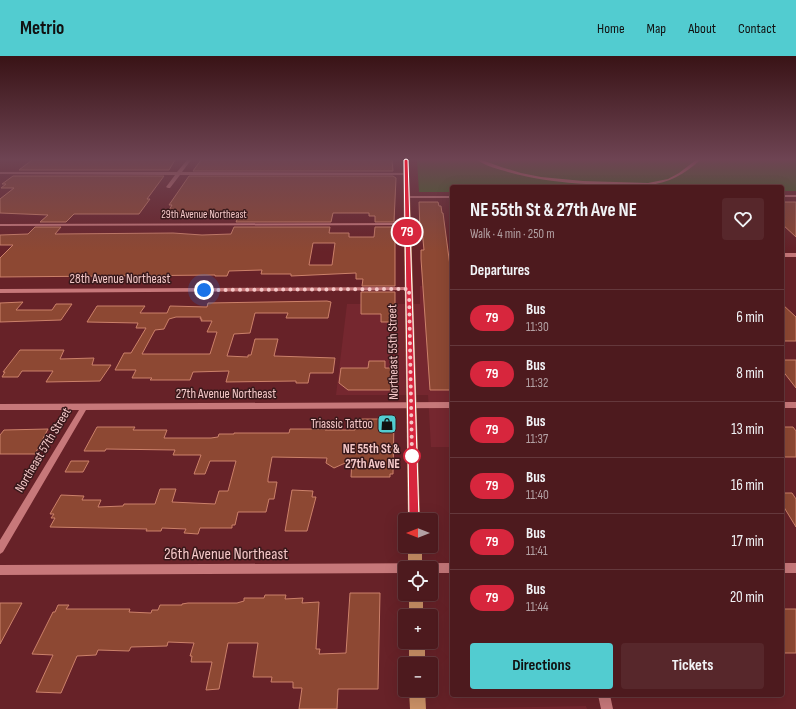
<!DOCTYPE html>
<meta charset="utf-8">
<style>
:root{--surface:#4d1a1e;--page:#57272b;--text:#f1f3f6;--muted:#b3a1a4;--line:#64383c;--accent:#52ccd0}
body{margin:0;font-family:"Sofia Sans Condensed",sans-serif;background:var(--page);color:var(--text);height:100vh;display:flex;flex-direction:column;font-size:15px;white-space:nowrap}
*{box-sizing:border-box;margin:0}
p{font-size:13px;color:var(--muted)}
.icon{flex:none;width:22px;height:22px;fill:none;stroke:currentColor;stroke-width:2;stroke-linecap:round;stroke-linejoin:round}
.map{position:relative;flex:1;overflow:hidden}
.details{position:absolute;left:450px;top:129px;width:334px;height:512px;display:flex;flex-direction:column;background:var(--surface);border-radius:4px;box-shadow:0 4px 16px #0002,0 0 0 1px var(--line)}
.details>*{flex:none}
.badge{padding:0 8px;border-radius:13px;font-size:14px;line-height:26px}
.needle{width:26px;rotate:270deg}
.tools{position:absolute;left:398px;top:457px;display:grid;gap:8px}
.tools a{display:grid;place-items:center;width:40px;height:40px;border-radius:4px;background:var(--surface);box-shadow:0 4px 16px #0002,0 0 0 1px var(--line);font-size:20px}
.you{position:absolute;width:20px;height:20px;margin:-10px;border:3px solid #fff;border-radius:50%;background:#1a73e8;box-shadow:0 0 0 6px #1a73e833}
.map>.badge{position:absolute;translate:-50% -50%;box-shadow:0 0 0 2px #fff}
h2{padding:0 20px;font-size:15px;line-height:36px}
.round{display:grid;place-items:center;flex:none;width:42px;height:42px;border-radius:4px;background:var(--page)}
.head{display:flex;align-items:center;justify-content:space-between;height:68px;padding:0 20px}
h1{font-size:19px;font-weight:700;line-height:30px}
.button{display:flex;gap:8px;margin-top:auto;padding:8px 20px}
.button a{flex:1;height:46px;border-radius:4px;background:var(--accent);color:#111;font-size:16px;font-weight:700;line-height:46px;text-align:center}
.button a+a{background:var(--page);color:var(--text)}
ul{padding:0;list-style:none}
li{display:flex;align-items:center;gap:12px;height:56px;padding:0 20px;border-top:1px solid var(--line)}
li div{flex:1}
li b{display:block;font-size:15px}
li em{font-style:normal}
li .badge{min-width:44px;font-weight:700;text-align:center}
header{display:flex;align-items:center;gap:24px;box-sizing:border-box;height:56px;padding:0 20px;background:var(--accent);color:#111}
header strong{font-size:19px}
nav{display:flex;gap:22px;margin-inline-start:auto;font-size:14px}
.map>svg:first-child{display:block}
</style>
<header>
<strong>Metrio</strong>
<nav><a>Home</a><a>Map</a><a>About</a><a>Contact</a></nav>
</header>
<div class="map">
<svg width="796" height="653" viewBox="0 0 796 653">
<rect width="100%" height="100%" fill="#672228"/>
<g fill="#75272f">
<polygon points="420,230 452,230 452,391 431,391 428,339 336,339 347,248 420,248"/>
<polygon points="586,650 587,653 436,653"/>
</g>
<polygon fill="#33691e" points="417,104 796,104 796,135 782,135 782,131 452,131 452,136 419,136"/>
<g fill="#8d4833" stroke="#cc816a" fill-rule="evenodd">
<polygon points="32,104 175,104 169,114 19,114"/>
<polygon points="201,104 392,104 393,115 193,115"/>
<polygon points="13,120 164,120 147,143 150,143 139,158 74,158 66,166 40,166 48,159 0,157 0,143 14,132 1,132 6,128 2,128"/>
<polygon points="189,120 393,120 396,122 394,166 375,166 375,160 369,160 369,157 333,157 331,166 236,166 240,158 174,158 176,156 168,156 172,149 169,149"/>
<polygon points="419,146 438,146 439,150 441,150 442,157 443,157 452,225 452,334 430,334 421,203 421,194 424,194 422,174 420,174"/>
<polygon points="782,146 796,146 796,181 782,168"/>
<path d="M35 171H61L55 178 173 177 202 179 231 178 234 171H330L329 177H349V181H374L375 171H395V230H362L363 223H356V217L291 220V218H261L262 214 229 215 227 220H215V219L0 221V202L13 189H0V179L28 178ZM313 187H335L332 209H309Z"/>
<polygon points="361,236 395,236 395,266 381,266 381,258 361,258"/>
<path d="M327 245 331 246 328 262H286L288 257H255L250 277 234 278 227 300 248 301V299H251L255 283H278L274 300 335 302 333 317H310L308 327H296V325L226 326 229 315 193 316 190 324H150L152 322H132L136 314H115L124 297H131L146 272H136L138 267 87 266 97 250H145L140 257H167L170 250 207 251 208 247ZM176 261H201L200 263H202L201 265H212L207 276H217L210 298H142L155 274 164 273 169 263Z"/>
<polygon points="23,246 16,254 52,254 56,248 72,248 61,264 0,266 0,247"/>
<polygon points="782,248 796,261 796,285 782,285"/>
<polygon points="20,294 64,294 60,303 94,302 92,309 111,309 100,325 46,326 53,315 22,315 18,321 2,321 5,316 3,316"/>
<polygon points="782,304 796,304 796,332 782,314"/>
<polygon points="369,305 385,305 385,312 394,312 394,334 348,334 339,327 341,312 368,312"/>
<polygon points="380,362 389,362 394,365 393,418 390,418 390,421 351,421 352,404 334,412 326,407 327,402 272,401 268,423 268,426 277,426 274,443 269,443 266,456 238,456 235,469 232,469 232,472 200,472 198,478 184,477 186,473 162,472 161,475 146,475 147,473 50,471 55,462 51,462 54,458 50,458 61,439 84,440 82,444 101,444 98,451 123,450 124,448 155,448 160,433 176,433 172,446 215,448 219,435 228,435 236,405 210,405 205,418 194,418 201,399 173,399 175,394 106,393 105,395 84,395 97,371 135,371 133,374 167,374 164,382 211,382 218,381 219,378 234,378 234,377 289,377 290,373 325,373 325,374 355,374 356,363 380,363"/>
<polygon points="782,371 793,371 796,375 796,401 782,401"/>
<polygon points="48,373 35,398 0,398 0,379 4,374"/>
<polygon points="71,405 89,405 83,416 65,416"/>
<polygon points="292,434 313,435 312,441 316,441 307,475 285,475"/>
<polygon points="782,437 792,437 796,443 796,471 782,448"/>
<polygon points="350,537 380,537 378,633 338,633 337,653 299,653 302,632 293,632 293,626 271,626 272,621 253,621 258,587 228,587 219,633 206,634 212,606 191,606 192,600 190,600 194,587 168,586 167,590 131,591 129,595 98,594 96,599 77,600 61,637 36,636 53,599 32,598 53,556 55,556 58,549 69,549 66,553 130,553 129,556 151,557 152,554 158,554 160,549 182,549 182,548 188,547 237,547 244,545 244,542 264,542 265,539 286,539 285,543 303,542 302,547 319,546 316,593 320,593 319,598 346,597"/>
<polygon points="0,547 22,547 0,588"/>
<rect x="782" y="553" width="14" height="44"/>
</g>
<g fill="none" stroke-linecap="round" stroke-linejoin="round">
<g fill="#c7787a" fill-rule="evenodd">
<polygon points="187,104 191,104 182,116 406,117 408,118 406,119 180,119 170,132 168,132 166,131 175,119 0,118 0,116 177,116"/>
<path d="M477 104H482L501 111 521 117 541 121 583 125 648 127 668 123 679 117 696 104H700C685 118 669 127 648 129 601 129 554 129 508 116 498 113 486 110 477 104Z"/>
<rect x="782" y="139" width="14" height="2"/>
<polygon points="405,140 452,140 452,142 407,142 405,141"/>
<polygon points="409,167 409,168 407,169 0,170 0,168"/>
<rect x="782" y="197" width="14" height="4"/>
<polygon points="409,231 411,232 411,234 0,237 0,233"/>
<polygon points="452,346 452,352 86,354 3,496 0,498 0,484 79,354 0,354 0,348"/>
<rect x="782" y="346" width="14" height="6"/>
<polygon points="452,507 452,517 431,517 431,512 405,512 405,517 0,519 0,509"/>
<rect x="782" y="507" width="14" height="10"/>
<polygon points="598,639 610,639 613,653 601,653"/>
</g>
<g fill="#cc9267" fill-rule="evenodd">
<polygon points="403,104 409,104 420,464 408,464"/>
<rect x="408" y="490" width="14" height="22"/>
<rect x="409" y="538" width="14" height="22"/>
<rect x="409" y="586" width="16" height="22"/>
<polygon points="409,634 425,634 426,653 410,653"/>
</g>
</g>
<linearGradient id="sky" x2="0" y2="1"><stop stop-color="#391316"/><stop offset="0.53" stop-color="#6e4453"/><stop offset="1" stop-color="#6e4453" stop-opacity="0"/></linearGradient>
<rect width="796" height="195" fill="url(#sky)"/>
<polygon fill="#d7263d" stroke="#fff" points="406,103 408,104 419,464 417,467 414,469 410,467 409,464 404,104"/>
<g fill="none" stroke-linecap="round" stroke-linejoin="round">
<polyline stroke="#f4c8c8" stroke-width="4" stroke-dasharray="0 7.2" points="204,234 409,233 412,400"/>
</g>
<defs>
<symbol id="shop-square" viewBox="-11 -11 22 22"><rect x="-9" y="-9" width="18" height="18" rx="4" fill="#52ccd0" stroke="#38191b"/><path d="M-5-2.5h2.3a2.7 3.5 0 0 1 5.4 0H5L5.5 6h-11ZM-1.5-2.5h3a1.5 2.3 0 0 0-3 0Z" fill="#111"/></symbol>
</defs>
<g fill-rule="evenodd">
<use href="#shop-square" x="376" y="357" width="22" height="22"/>
</g>
<circle fill="#fff" stroke="#d7263d" stroke-width="2" cx="412" cy="400" r="8"/>
<g text-anchor="middle" dominant-baseline="central" stroke-width="3" stroke-linejoin="round" paint-order="stroke">
<g font-size="11" fill="#f4c8c8" stroke="#38191b">
<text x="204" y="158">29th Avenue Northeast</text>
</g>
<g font-size="13" fill="#f4c8c8" stroke="#38191b">
<text x="120" y="223">28th Avenue Northeast</text>
<text transform="translate(393 296) rotate(-91)">Northeast 55th Street</text>
<text x="226" y="338">27th Avenue Northeast</text>
<text transform="translate(43 394) rotate(-59)">Northeast 57th Street</text>
</g>
<g font-size="13" fill="#f4c8c8" stroke="#38191b" text-anchor="end">
<text x="373" y="368">Triassic Tattoo</text>
</g>
<g font-size="13" font-weight="bold" fill="#f4c8c8" stroke="#38191b" text-anchor="end">
<text x="400" y="393">NE 55th St &amp;<tspan x="400" dy="15">27th Ave NE</tspan></text>
</g>
<g font-size="16" fill="#f4c8c8" stroke="#38191b">
<text x="226" y="498">26th Avenue Northeast</text>
</g>
</g>
</svg>
<div class="tools">
<a><svg class="needle" viewBox="-14 -14 28 28"><path d="M0-13l5 13h-10z" fill="#e53935"/><path d="M0 13l5-13h-10z" fill="#b3a1a4"/></svg></a>
<a><svg class="icon" aria-label="locate" viewBox="0 0 24 24"><circle cx="12" cy="12" r="6"/><path d="M12 2v4M12 18v4M2 12h4M18 12h4"/></svg></a>
<a>+</a>
<a>−</a>
</div>
<div class="you" style="left:204px;top:234px"></div>
<b class="badge" style="left:407px;top:176px;background:#d7263d;color:#fff">79</b>
<section class="details">
<div class="head"><div><h1>NE 55th St &amp; 27th Ave NE</h1><p>Walk · 4 min · 250 m</p></div><a class="round"><svg class="icon" aria-label="heart" viewBox="0 0 24 24"><path d="M12 20l-8-8c-3-5 5-10 8-4 3-6 11-1 8 4z"/></svg></a></div>
<h2>Departures</h2>
<ul>
<li><span class="badge" style="background:#d7263d;color:#fff">79</span><div><b>Bus</b><p>11:30</p></div><em>6 min</em></li>
<li><span class="badge" style="background:#d7263d;color:#fff">79</span><div><b>Bus</b><p>11:32</p></div><em>8 min</em></li>
<li><span class="badge" style="background:#d7263d;color:#fff">79</span><div><b>Bus</b><p>11:37</p></div><em>13 min</em></li>
<li><span class="badge" style="background:#d7263d;color:#fff">79</span><div><b>Bus</b><p>11:40</p></div><em>16 min</em></li>
<li><span class="badge" style="background:#d7263d;color:#fff">79</span><div><b>Bus</b><p>11:41</p></div><em>17 min</em></li>
<li><span class="badge" style="background:#d7263d;color:#fff">79</span><div><b>Bus</b><p>11:44</p></div><em>20 min</em></li>
</ul>
<div class="button"><a>Directions</a><a>Tickets</a></div>
</section>
</div>
